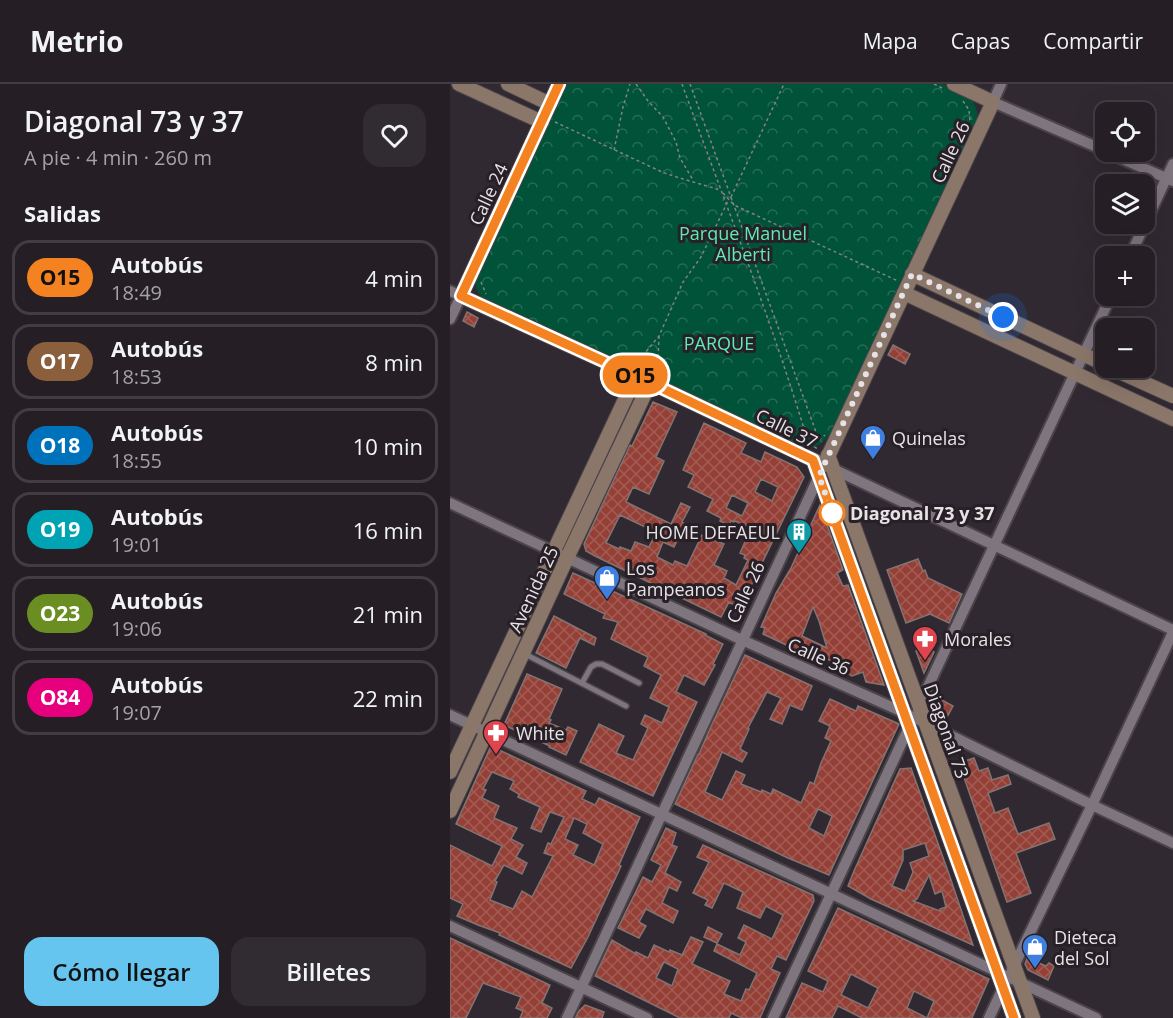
<!DOCTYPE html>
<html lang="es">
<meta charset="utf-8">
<style>
:root{--surface:#251f25;--page:#312c32;--text:#f1f3f6;--muted:#a3a2a7;--line:#423d42;--accent:#65c5ef}
body{margin:0;font-family:"Open Sans",sans-serif;background:var(--page);color:var(--text);height:100vh;display:flex;flex-direction:column;font-size:22px;white-space:nowrap}
*{box-sizing:border-box;margin:0}
p{font-size:20px;color:var(--muted)}
.icon{flex:none;width:33px;height:33px;fill:none;stroke:currentColor;stroke-width:2;stroke-linecap:round;stroke-linejoin:round}
.map{position:relative;flex:1;overflow:hidden}
.panel{display:flex;flex-direction:column;background:var(--surface);width:450px}
.panel>*{flex:none}
.badge{padding:0 12px;border-radius:20px;font-size:21px;line-height:39px}
.buttons{position:absolute;left:645px;top:18px;display:grid;gap:12px}
.buttons a{display:grid;place-items:center;width:60px;height:60px;border-radius:12px;background:var(--surface);box-shadow:0 6px 24px #0002,0 0 0 2px var(--line);font-size:30px}
.you{position:absolute;width:30px;height:30px;margin:-15px;border:4px solid #fff;border-radius:50%;background:#1a73e8;box-shadow:0 0 0 9px #1a73e833}
.map>.badge{position:absolute;translate:-50% -50%;box-shadow:0 0 0 3px #fff}
h2{padding:0 24px;font-size:22px;line-height:54px}
.round{display:grid;place-items:center;flex:none;width:63px;height:63px;border-radius:18px;background:var(--page)}
.summary{display:flex;align-items:center;justify-content:space-between;height:102px;padding:0 24px}
h1{font-size:28px;font-weight:600;line-height:45px}
.cta{display:flex;gap:12px;margin-top:auto;padding:12px 24px}
.cta a{flex:1;height:69px;border-radius:18px;background:var(--accent);color:#111;font-size:24px;font-weight:600;line-height:69px;text-align:center}
.cta a+a{background:var(--page);color:var(--text)}
ul{padding:0;list-style:none}
li{display:flex;align-items:center;gap:18px;height:75px;margin:0 12px 9px;padding:0 12px;border:3px solid var(--line);border-radius:18px}
li div{flex:1}
li b{display:block;font-size:22px}
li em{font-style:normal}
li .badge{min-width:66px;font-weight:700;text-align:center}
header{display:flex;align-items:center;gap:36px;box-sizing:border-box;height:84px;padding:0 30px;background:var(--surface);border-bottom:2px solid var(--line)}
header strong{font-size:28px}
nav{display:flex;gap:33px;margin-inline-start:auto;font-size:21px}
main{display:flex;flex:1;min-height:0}
.map>svg:first-child{display:block}
</style>
<header>
<strong>Metrio</strong>
<nav><a>Mapa</a><a>Capas</a><a>Compartir</a></nav>
</header>
<main>
<section class="panel">
<div class="summary"><div><h1>Diagonal 73 y 37</h1><p>A pie · 4 min · 260 m</p></div><a class="round"><svg class="icon" aria-label="heart" viewBox="0 0 24 24"><path d="M12 20l-8-8c-3-5 5-10 8-4 3-6 11-1 8 4z"/></svg></a></div>
<h2>Salidas</h2>
<ul>
<li><span class="badge" style="background:#f58220;color:#111">O15</span><div><b>Autobús</b><p>18:49</p></div><em>4 min</em></li>
<li><span class="badge" style="background:#8b5e3c;color:#fff">O17</span><div><b>Autobús</b><p>18:53</p></div><em>8 min</em></li>
<li><span class="badge" style="background:#0072bc;color:#fff">O18</span><div><b>Autobús</b><p>18:55</p></div><em>10 min</em></li>
<li><span class="badge" style="background:#00a3b4;color:#fff">O19</span><div><b>Autobús</b><p>19:01</p></div><em>16 min</em></li>
<li><span class="badge" style="background:#6b8e23;color:#fff">O23</span><div><b>Autobús</b><p>19:06</p></div><em>21 min</em></li>
<li><span class="badge" style="background:#e6007e;color:#fff">O84</span><div><b>Autobús</b><p>19:07</p></div><em>22 min</em></li>
</ul>
<div class="cta"><a>Cómo llegar</a><a>Billetes</a></div>
</section>
<div class="map">
<svg width="723" height="934" viewBox="0 0 723 934">
<defs>
<pattern id="park-crowns" width="20" height="18" patternUnits="userSpaceOnUse" patternTransform="scale(1.5)"><rect width="20" height="18" fill="#005339"/><path d="M2 6a3 3 0 1 1 6 0M12 15a3 3 0 1 1 6 0" fill="none" stroke="#256b56"/></pattern>
<pattern id="building-cross-hatch" width="8" height="8" patternUnits="userSpaceOnUse" patternTransform="scale(1.5)"><rect width="8" height="8" fill="#944037"/><path d="M0 0l8 8M0 8l8-8" fill="none" stroke="#a35b54"/></pattern>
</defs>
<rect width="100%" height="100%" fill="#312931"/>
<path fill="url(#park-crowns)" d="M116 0H492C516 11 535 16 524 47L451 199 383 346C371 362 365 367 345 361L36 217C28 210 25 205 25 194Z"/>
<g fill="url(#building-cross-hatch)" stroke="#827472" stroke-width="1.5" fill-rule="evenodd">
<polygon points="17,228 28,234 24,243 13,237"/>
<polygon points="443,261 460,270 455,280 438,271"/>
<path d="M203 318 227 328 206 373 214 377 199 410 183 403 176 418 221 440 231 419 240 423 232 438 235 440 224 463 213 458 207 473 223 481 225 477 237 482 252 451 274 460 264 481 277 487 274 494 286 501 298 476 294 474 295 471 290 469 301 444 285 437 284 438 281 437 279 441 270 437 271 434 257 427 263 415 238 403 244 391 233 386 254 339 296 359 291 369 311 378 315 368 347 383 354 393 290 524 279 518 271 533 145 472 136 467 134 460 180 361 182 362ZM311 395 328 403 322 417 305 408ZM282 411 298 419 292 432 276 424ZM170 431 206 448 199 463 185 458 181 467 170 463 169 465 156 459Z"/>
<path d="M370 421 393 486 387 489 393 502 398 501 434 601 416 598 413 588 402 592 387 584 393 582 366 570 364 574 313 550 315 544 311 543 326 509 341 484ZM363 523 369 537 377 564 352 552Z"/>
<polygon points="468,475 473,487 475,486 478,494 512,510 499,539 480,530 456,539 437,486"/>
<polygon points="123,489 256,550 255,551 273,560 263,580 265,581 254,601 234,591 226,608 247,618 203,712 130,678 149,640 174,652 166,669 183,676 198,644 191,640 195,631 212,639 219,623 200,614 211,591 194,582 198,573 161,555 168,538 153,534 155,530 114,510"/>
<polygon points="104,532 146,554 144,561 130,554 116,584 86,569"/>
<polygon points="476,563 484,568 474,589 466,567"/>
<path d="M295 571 362 602 352 626 340 621 332 640 320 635 331 614 317 608 298 644 299 645 290 665 297 669 292 678 272 668 268 678 255 708 272 716 286 687 295 691 291 700 311 708 312 706 321 710 323 705 351 719 360 698 364 700 371 679 381 657 375 654 380 642 369 637 380 615 406 627 408 622 449 640 379 791 338 774 225 720 248 670H249L262 640ZM368 725 382 732 374 752 359 744Z"/>
<polygon points="77,590 112,605 99,635 101,636 99,639 116,646 118,643 127,647 116,671 99,663 100,662 54,641"/>
<polygon points="490,615 503,622 496,635 486,630 485,624"/>
<path d="M40 664 47 665 136 707 132 715 145 721 149 714 190 733 169 781 171 782 138 853 121 884 49 851 50 849 28 841 7 832 13 820 0 814V761L42 782 52 762 6 740ZM42 688 64 697 60 705 69 710 68 713 90 723 81 744 91 748 100 728 114 733 101 760 98 759 94 769 103 772 82 813 72 807 63 825 40 816 47 798 45 797 54 781 72 790 77 779 66 773 73 761 61 755 67 744 44 734 49 722 32 714 36 706 33 705ZM124 734 137 740 133 749 153 760 144 781 123 771 128 761 115 755Z"/>
<polygon points="524,674 529,687 538,684 542,696 558,691 561,700 538,709 545,729 558,724 568,750 599,739 605,755 566,769 581,809 557,818 509,679"/>
<path d="M461 684 500 793 523 861 421 815 398 802 404 787 450 685ZM475 759 479 772 460 779 463 788 455 807 442 802 453 776V766ZM479 791 485 810 492 807 496 823 490 825V827L463 817 467 815Z"/>
<polygon points="216,744 226,749 222,761 227,763 215,789 231,798 227,807 219,803 212,819 228,827 223,839 196,825 189,838 196,842 189,854 168,844 193,793 202,798 211,781 201,776"/>
<path d="M253 761 363 811 364 817 336 876 327 872 321 885 330 889 310 934H292L281 929 279 934H230L145 892 162 856 186 870V868L198 874 204 861 219 868 220 866 232 871 241 853 253 858 242 880 280 897 274 910 291 917 296 905 299 906 307 889 264 867 267 860 290 871 296 858 288 854 294 841 322 855 333 831 316 822 310 834 287 824 293 808 274 799 262 824 255 821 258 816 243 809 259 778 247 773ZM214 878 228 885 222 902 206 894Z"/>
<path d="M388 824 539 895 522 934H477L484 917 464 907 457 924 477 934H412L388 922 382 934H336L352 899 373 908 378 897 358 887ZM401 890 428 904 418 924 391 911Z"/>
<polygon points="258,843 272,850 267,859 254,853"/>
<polygon points="0,854 100,901 92,919 102,924 97,934 70,934 73,927 66,924 71,913 33,899 16,934 0,934"/>
<polygon points="579,870 586,873 584,877 596,882 599,879 604,882 598,896 578,886 575,880"/>
<polygon points="135,921 154,928 152,934 125,934 129,927"/>
</g>
<g fill="none" stroke-linecap="round" stroke-linejoin="round">
<defs>
<g id="lane">
<polyline points="75,570 176,622"/>
<polyline points="132,599 141,583 146,580 152,580 189,599"/>
</g>
<g id="street">
<polyline points="551,0 543,18 656,67"/>
<polyline points="656,68 723,97"/>
<polyline points="680,172 723,80"/>
<polyline points="0,207 11,212 0,235"/>
<polyline points="379,383 723,546"/>
<polyline points="0,419 292,556 455,629 642,721 723,759"/>
<polyline points="468,624 661,212"/>
<polyline points="0,631 646,934"/>
<polyline points="0,842 197,934"/>
<polyline points="562,886 642,721 723,548"/>
<polyline points="117,934 370,390"/>
<polyline points="323,934 460,641"/>
<polyline points="539,934 555,900"/>
</g>
<g id="secondary">
<polyline points="9,0 92,38"/>
<polyline points="58,0 100,20"/>
<polyline points="109,0 11,212 186,292 374,381 543,18 504,0"/>
<polyline points="462,190 656,281"/>
<polyline points="454,209 723,335"/>
<polyline points="661,284 723,312"/>
<polyline points="378,371 583,934"/>
<polyline points="363,376 564,934"/>
<polyline points="0,688 186,292"/>
<polyline points="0,727 117,474 200,299"/>
</g>
</defs>
<use href="#lane" stroke="#4a4449" stroke-width="8"/>
<use href="#street" stroke="#4a4449" stroke-width="14"/>
<use href="#secondary" stroke="#4a4449" stroke-width="16"/>
<g stroke="#878086" stroke-width="1.5" stroke-dasharray="3 3" stroke-linecap="butt">
<polyline points="186,0 198,17 213,33 226,58 230,74 243,96"/>
<path d="M232 0C275 119 322 237 358 358"/>
<polyline points="240,0 366,348 370,353"/>
<polyline points="484,0 494,5"/>
<polyline points="513,17 519,26 520,37"/>
<path d="M105 38 212 88C231 95 251 100 270 106"/>
<polyline points="164,66 173,23 180,0"/>
<polyline points="273,109 284,121 448,197"/>
<polyline points="281,113 334,0"/>
<polyline points="31,198 36,210"/>
<polyline points="209,252 208,277 212,292"/>
<polyline points="181,277 195,269 209,252 233,198 251,173 278,117"/>
<polyline points="358,360 368,357 375,351"/>
<polyline points="359,360 368,365"/>
</g>
<use href="#lane" stroke="#7e757e" stroke-width="5"/>
<use href="#street" stroke="#7e757e" stroke-width="10"/>
<use href="#secondary" stroke="#8b776a" stroke-width="14"/>
</g>
<g fill="none" stroke-linecap="round" stroke-linejoin="round">
<defs>
<polyline id="line" points="109,0 11,212 186,292 363,376 564,934"/>
</defs>
<use href="#line" stroke="#fff" stroke-width="14"/>
<use href="#line" stroke="#f58220" stroke-width="9"/>
<polyline stroke="#e7e2e6" stroke-width="6" stroke-dasharray="0 10.8" points="382,429 369,392 462,190 553,233"/>
</g>
<defs>
<symbol id="shop-pin" viewBox="-11 -11 22 30"><path d="M0 17L-7.5 6A9.5 9.5 0 1 1 7.5 6Z" fill="#3f7fe0" stroke="#272027"/><path d="M-5-2.5h2.3a2.7 3.5 0 0 1 5.4 0H5L5.5 6h-11ZM-1.5-2.5h3a1.5 2.3 0 0 0-3 0Z" fill="#fff"/></symbol>
<symbol id="building-pin" viewBox="-11 -11 22 30"><path d="M0 17L-7.5 6A9.5 9.5 0 1 1 7.5 6Z" fill="#0f9aa8" stroke="#272027"/><path d="M-4-6H4V6H1V3H-1V6H-4ZM-2.5-4.3h1.7v1.8h-1.7ZM.8-4.3h1.7v1.8H.8ZM-2.5-1h1.7V.8h-1.7ZM.8-1h1.7V.8H.8Z" fill="#fff"/></symbol>
<symbol id="pharmacy-pin" viewBox="-11 -11 22 30"><path d="M0 17L-7.5 6A9.5 9.5 0 1 1 7.5 6Z" fill="#e0444e" stroke="#272027"/><path d="M-2-6h4v4h4v4h-4v4h-4v-4h-4v-4h4Z" fill="#fff"/></symbol>
</defs>
<g fill-rule="evenodd">
<use href="#shop-pin" x="408" y="339" width="30" height="40"/>
<use href="#building-pin" x="334" y="433" width="30" height="40"/>
<use href="#shop-pin" x="142" y="479" width="30" height="40"/>
<use href="#pharmacy-pin" x="460" y="540" width="30" height="40"/>
<use href="#pharmacy-pin" x="31" y="634" width="30" height="40"/>
<use href="#shop-pin" x="570" y="848" width="30" height="40"/>
</g>
<circle fill="#fff" stroke="#f58220" stroke-width="3" cx="382" cy="429" r="12"/>
<g text-anchor="middle" dominant-baseline="central" stroke-width="6" stroke-linejoin="round" paint-order="stroke">
<g font-size="18" fill="#e7e2e6" stroke="#272027">
<text transform="translate(500 68) rotate(-65)">Calle 26</text>
<text transform="translate(38 110) rotate(-65)">Calle 24</text>
<text transform="translate(337 344) rotate(26)">Calle 37</text>
<text transform="translate(83 505) rotate(-65)">Avenida 25</text>
<text transform="translate(295 508) rotate(-65)">Calle 26</text>
<text transform="translate(369 572) rotate(24)">Calle 36</text>
<text transform="translate(497 647) rotate(70)">Diagonal 73</text>
</g>
<g font-size="18" fill="#60ebb4" stroke="#272027">
<text x="293" y="149">Parque Manuel<tspan x="293" dy="21">Alberti</tspan></text>
<text x="269" y="259">PARQUE</text>
</g>
<g font-size="18" fill="#e7e2e6" stroke="#272027" text-anchor="start">
<text x="442" y="354">Quinelas</text>
<text x="330" y="448" text-anchor="end">HOME DEFAEUL</text>
<text x="176" y="484">Los<tspan x="176" dy="21">Pampeanos</tspan></text>
<text x="494" y="555">Morales</text>
<text x="66" y="649">White</text>
<text x="604" y="853">Dieteca<tspan x="604" dy="21">del Sol</tspan></text>
</g>
<g font-size="18" font-weight="bold" fill="#e7e2e6" stroke="#272027" text-anchor="start">
<text x="400" y="429">Diagonal 73 y 37</text>
</g>
</g>
</svg>
<div class="buttons">
<a><svg class="icon" aria-label="locate" viewBox="0 0 24 24"><circle cx="12" cy="12" r="6"/><path d="M12 2v4M12 18v4M2 12h4M18 12h4"/></svg></a>
<a><svg class="icon" aria-label="layers" viewBox="0 0 24 24"><path d="M12 4l9 5-9 5-9-5zM3 14l9 5 9-5"/></svg></a>
<a>+</a>
<a>−</a>
</div>
<div class="you" style="left:553px;top:233px"></div>
<b class="badge" style="left:185px;top:291px;background:#f58220;color:#111">O15</b>
</div>
</main>
